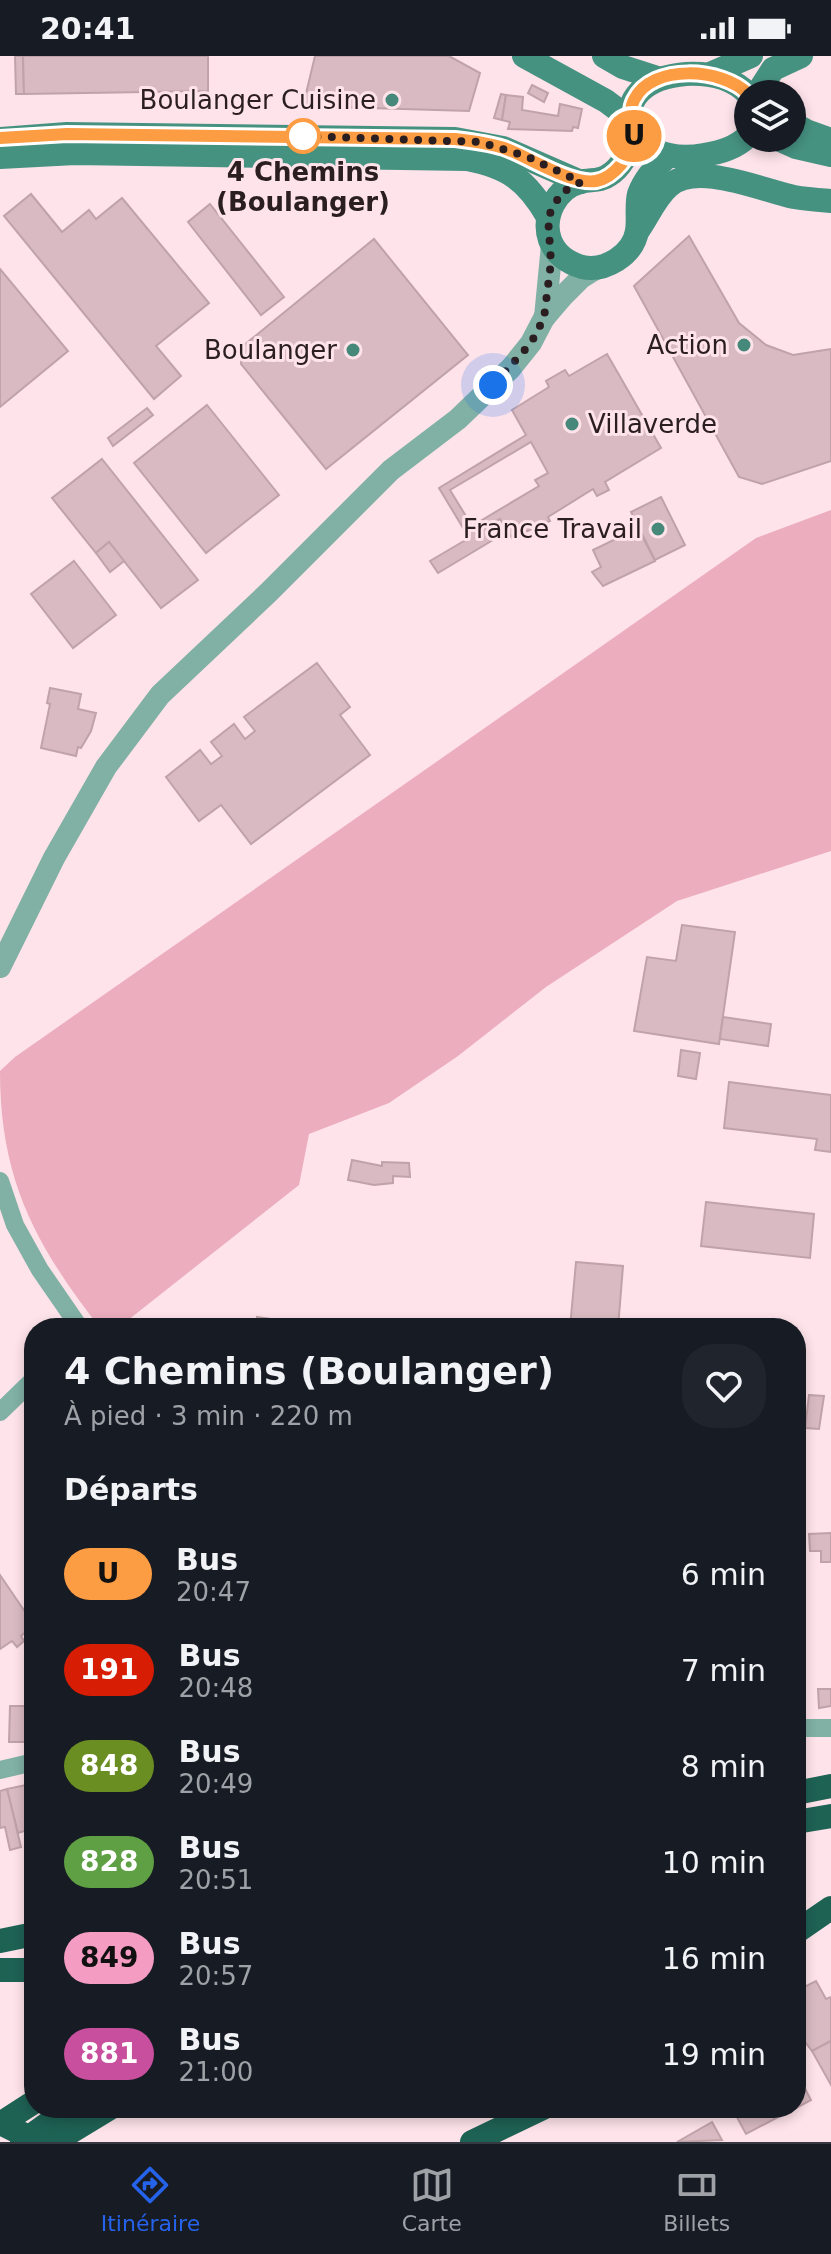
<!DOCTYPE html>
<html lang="fr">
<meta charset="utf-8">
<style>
:root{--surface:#171b24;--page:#20242c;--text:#f1f3f6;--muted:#9ea1a6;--line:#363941;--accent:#2563eb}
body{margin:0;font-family:"DejaVu Sans",sans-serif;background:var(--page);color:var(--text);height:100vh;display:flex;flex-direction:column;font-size:30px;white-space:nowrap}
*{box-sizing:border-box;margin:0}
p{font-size:26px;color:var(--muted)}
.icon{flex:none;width:44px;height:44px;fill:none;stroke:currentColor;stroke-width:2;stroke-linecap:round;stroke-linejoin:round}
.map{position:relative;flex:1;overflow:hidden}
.sheet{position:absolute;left:24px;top:1262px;width:782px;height:800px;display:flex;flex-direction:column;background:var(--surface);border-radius:32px;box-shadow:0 4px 12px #0003}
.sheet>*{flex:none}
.badge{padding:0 16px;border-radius:26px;font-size:28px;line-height:52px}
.fabs{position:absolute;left:734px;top:24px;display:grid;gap:16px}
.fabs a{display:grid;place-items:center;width:72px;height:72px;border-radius:50%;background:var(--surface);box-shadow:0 4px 12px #0003;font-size:40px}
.you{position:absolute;width:40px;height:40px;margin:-20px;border:6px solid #fff;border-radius:50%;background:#1a73e8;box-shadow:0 0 0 12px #1a73e833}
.map>.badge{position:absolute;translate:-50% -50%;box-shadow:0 0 0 4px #fff}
h2{padding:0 40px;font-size:30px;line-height:72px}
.round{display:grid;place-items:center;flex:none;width:84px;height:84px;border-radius:32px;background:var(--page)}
.head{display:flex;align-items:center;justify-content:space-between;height:136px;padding:0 40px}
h1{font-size:38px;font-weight:700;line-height:60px}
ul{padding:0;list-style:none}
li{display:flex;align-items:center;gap:24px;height:96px;padding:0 40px}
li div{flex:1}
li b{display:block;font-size:30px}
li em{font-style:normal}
li .badge{min-width:88px;font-weight:700;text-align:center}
.status{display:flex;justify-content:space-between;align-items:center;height:56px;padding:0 40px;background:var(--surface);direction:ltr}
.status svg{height:22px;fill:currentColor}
.tab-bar{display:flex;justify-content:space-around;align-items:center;height:112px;border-top:2px solid var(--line);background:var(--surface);font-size:22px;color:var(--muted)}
.tab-bar a{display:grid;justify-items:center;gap:4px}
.tab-bar .selected{color:var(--accent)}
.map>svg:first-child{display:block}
</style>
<div class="status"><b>20:41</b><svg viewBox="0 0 49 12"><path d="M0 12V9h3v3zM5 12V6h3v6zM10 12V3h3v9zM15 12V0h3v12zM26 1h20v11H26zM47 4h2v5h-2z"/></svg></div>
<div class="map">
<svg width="831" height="2086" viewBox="0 0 831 2086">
<rect width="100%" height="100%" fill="#fee3ea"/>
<path fill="#ecadbe" d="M831 454V795L677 845 546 931 458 1000 389 1047 309 1078 299 1129 118 1272H100C35 1188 0 1124 0 1015L15 1001 756 482Z"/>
<g fill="#d9bac2" stroke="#c0a2a9" stroke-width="2" fill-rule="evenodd">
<polygon points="15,0 23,0 24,38 16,38"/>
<polygon points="23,0 208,0 208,35 24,38"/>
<polygon points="315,0 449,0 480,17 469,55 303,50"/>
<polygon points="532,29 548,37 544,46 528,37"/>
<polygon points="501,38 506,39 502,64 494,62"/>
<polygon points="506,39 523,41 522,54 558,60 560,48 582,53 578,72 573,71 572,75 508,73 510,66 502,64"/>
<polygon points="31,138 62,176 89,154 96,163 122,142 209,247 156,290 181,320 154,343 4,160"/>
<polygon points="210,148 284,241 261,259 188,166"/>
<polygon points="689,180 739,267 766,289 793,299 831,293 831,405 762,428 739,421 634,230"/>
<polygon points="374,183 468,299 326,413 241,308 243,290"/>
<polygon points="0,213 68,295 0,351"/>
<path d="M607 298 661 392 605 426 609 434 597 440 593 433 548 461 550 465 512 482 500 463 485 471 493 484 438 517 430 505 469 482 439 432 526 379 512 354 549 331 546 325 565 314 569 320ZM531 386 548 417 535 424 539 430 472 470 450 434Z"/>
<polygon points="207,349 279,439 206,497 134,407"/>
<polygon points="147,352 153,359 113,390 108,382"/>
<polygon points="102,403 198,524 161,552 109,486 96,497 52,442"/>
<polygon points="661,441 685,489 655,504 631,456"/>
<polygon points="638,472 655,505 603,530 592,516 601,511 593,494"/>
<polygon points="109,486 124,505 110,516 96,497"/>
<polygon points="74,505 116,559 73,592 31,538"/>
<polygon points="317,607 350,651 340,659 370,699 251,788 221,749 199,765 166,721 200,694 211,708 222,700 211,686 234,668 245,683 255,675 244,661"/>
<polygon points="50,632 81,638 78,653 96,657 91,675 81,692 78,691 76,700 41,692 50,648 47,647"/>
<polygon points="682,869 735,876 719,988 634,975 647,901 676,905"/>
<polygon points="723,961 771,968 768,990 720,983"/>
<polygon points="681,994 700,997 696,1023 678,1020"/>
<polygon points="729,1026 831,1039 831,1096 815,1094 817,1083 724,1072"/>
<polygon points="352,1104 382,1110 382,1106 409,1107 410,1121 393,1120 393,1127 374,1129 348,1124"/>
<polygon points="706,1146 814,1158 810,1202 701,1190"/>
<polygon points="576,1206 623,1210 618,1272 570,1272"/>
<polygon points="257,1261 279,1264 277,1272 256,1272"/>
<polygon points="809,1339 824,1340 819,1373 805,1372"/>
<polygon points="831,1477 831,1506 821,1506 821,1495 810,1495 809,1478"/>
<polygon points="0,1519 34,1569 21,1580 24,1585 17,1591 12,1585 0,1593"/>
<polygon points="818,1633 831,1633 831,1650 819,1652"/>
<polygon points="10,1650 32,1650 32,1686 9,1686"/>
<polygon points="31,1728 34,1741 34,1772 18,1777 7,1733"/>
<polygon points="7,1733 21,1791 10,1794 5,1771 0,1772 0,1735"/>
<polygon points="816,1925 826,1943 831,1941 831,1985 812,1995 796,1974 796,1935"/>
<polygon points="831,1985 831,2029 812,1995"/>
<polygon points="796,2015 811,2044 796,2052"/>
<polygon points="732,2052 795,2052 746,2078"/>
<polygon points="712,2066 722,2084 677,2086"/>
</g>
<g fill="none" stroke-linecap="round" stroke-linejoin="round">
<g stroke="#81b0a4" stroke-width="18">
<polyline points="0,1125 15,1169 40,1214 80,1272"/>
<polyline points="0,1356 34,1323"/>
<polyline points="796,1672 831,1672"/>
<polyline points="0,1714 34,1706"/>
</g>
<g stroke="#81b0a4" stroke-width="22">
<polyline points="545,261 552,189"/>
<polyline points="0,911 54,802 106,711 160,639 269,536 391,414 458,363 511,312 531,287 544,262 562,241 581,222 597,212"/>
</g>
<g stroke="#469281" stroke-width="24">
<polyline points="524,0 606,45 630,63"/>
<polyline points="604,0 623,11 657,22"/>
<polyline points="710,18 751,0"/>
<polyline points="757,38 773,13 801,0"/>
<polyline points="792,67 806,75 831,84"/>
<path d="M635 79C629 93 623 111 609 119 600 126 590 123 580 126 556 132 542 161 550 184 555 198 568 207 582 211 605 216 633 199 637 175 639 163 636 150 639 138 645 122 655 111 668 100"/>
<path d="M748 80C736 92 721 96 704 99 622 114 597 25 686 18 709 17 732 21 748 38"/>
<polyline points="776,82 796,91 831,99"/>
<polyline points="0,83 67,78 455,83 503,92 581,126"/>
<path d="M0 101 75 97 467 103C508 111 527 124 548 161"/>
<path d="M637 176C648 161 655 142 669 130 696 105 761 134 794 141 806 143 819 144 831 145"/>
</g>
<g stroke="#1e6254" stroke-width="24">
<polyline points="796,1737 831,1730"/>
<polyline points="796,1766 831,1760"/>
<polyline points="796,1876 831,1852"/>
<polyline points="0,1885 34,1878"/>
<polyline points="0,1914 34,1914"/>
<polyline points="0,2068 34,2046"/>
<polyline points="22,2086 70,2052"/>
<polyline points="54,2086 110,2052"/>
<polyline points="472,2086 543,2052"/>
</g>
<polyline stroke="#1e6254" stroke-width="24" points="0,2067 39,2086"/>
</g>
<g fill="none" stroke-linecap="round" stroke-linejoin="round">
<defs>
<path id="line" d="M0 82 67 78 455 83C472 85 488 87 504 92 529 101 571 129 596 125 614 122 633 98 634 80 635 68 627 58 634 44 652 7 723 12 748 38"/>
</defs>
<use href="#line" stroke="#fff" stroke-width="18"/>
<use href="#line" stroke="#fc9c43" stroke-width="12"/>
<polyline stroke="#2a1e21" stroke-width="8" stroke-dasharray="0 14.4" points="303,80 480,86 528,101 581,126 561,137 548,161 551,206 544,262 531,287 493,329"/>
</g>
<g fill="#468879" stroke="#fee3ea" stroke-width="3">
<circle cx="392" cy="44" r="8"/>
<circle cx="744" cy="289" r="8"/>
<circle cx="353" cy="294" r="8"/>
<circle cx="572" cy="368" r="8"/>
<circle cx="658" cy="473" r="8"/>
</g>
<circle fill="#fff" stroke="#fc9c43" stroke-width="4" cx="303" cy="80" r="16"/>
<g text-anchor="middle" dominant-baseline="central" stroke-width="6" stroke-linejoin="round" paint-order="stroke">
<g font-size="26" fill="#2a1e21" stroke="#fee3ea" text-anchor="end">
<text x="376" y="44">Boulanger Cuisine</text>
<text x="728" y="289">Action</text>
<text x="337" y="294">Boulanger</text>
<text x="588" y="368" text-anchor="start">Villaverde</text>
<text x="642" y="473">France Travail</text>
</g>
<g font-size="26" font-weight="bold" fill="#2a1e21" stroke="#fee3ea">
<text x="303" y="116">4 Chemins<tspan x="303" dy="30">(Boulanger)</tspan></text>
</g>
</g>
</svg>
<div class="fabs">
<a><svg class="icon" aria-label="layers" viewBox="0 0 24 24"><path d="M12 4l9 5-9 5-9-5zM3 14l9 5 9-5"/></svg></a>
</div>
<div class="you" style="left:493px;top:329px"></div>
<b class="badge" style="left:634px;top:80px;background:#fc9c43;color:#111">U</b>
<section class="sheet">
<div class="head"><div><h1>4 Chemins (Boulanger)</h1><p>À pied · 3 min · 220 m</p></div><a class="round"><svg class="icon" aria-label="heart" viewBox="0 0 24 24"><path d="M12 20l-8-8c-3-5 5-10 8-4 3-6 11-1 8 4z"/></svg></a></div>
<h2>Départs</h2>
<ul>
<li><span class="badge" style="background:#fc9c43;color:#111">U</span><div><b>Bus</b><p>20:47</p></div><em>6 min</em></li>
<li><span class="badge" style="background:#d71d04;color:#fff">191</span><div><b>Bus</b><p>20:48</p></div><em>7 min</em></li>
<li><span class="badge" style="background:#6b8e23;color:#fff">848</span><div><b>Bus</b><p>20:49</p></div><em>8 min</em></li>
<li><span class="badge" style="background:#60a045;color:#fff">828</span><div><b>Bus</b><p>20:51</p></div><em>10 min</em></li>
<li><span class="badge" style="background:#f49cc2;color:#111">849</span><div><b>Bus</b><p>20:57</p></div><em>16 min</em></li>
<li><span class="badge" style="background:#c74f9d;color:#fff">881</span><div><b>Bus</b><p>21:00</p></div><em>19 min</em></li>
</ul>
</section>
</div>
<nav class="tab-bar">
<a class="selected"><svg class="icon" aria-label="directions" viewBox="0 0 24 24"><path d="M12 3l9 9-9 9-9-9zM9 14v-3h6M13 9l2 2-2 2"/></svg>Itinéraire</a>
<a><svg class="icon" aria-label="map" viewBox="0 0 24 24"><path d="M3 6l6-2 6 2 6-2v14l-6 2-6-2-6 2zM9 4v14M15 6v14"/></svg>Carte</a>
<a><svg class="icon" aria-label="tickets" viewBox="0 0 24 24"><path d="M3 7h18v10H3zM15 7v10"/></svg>Billets</a>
</nav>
